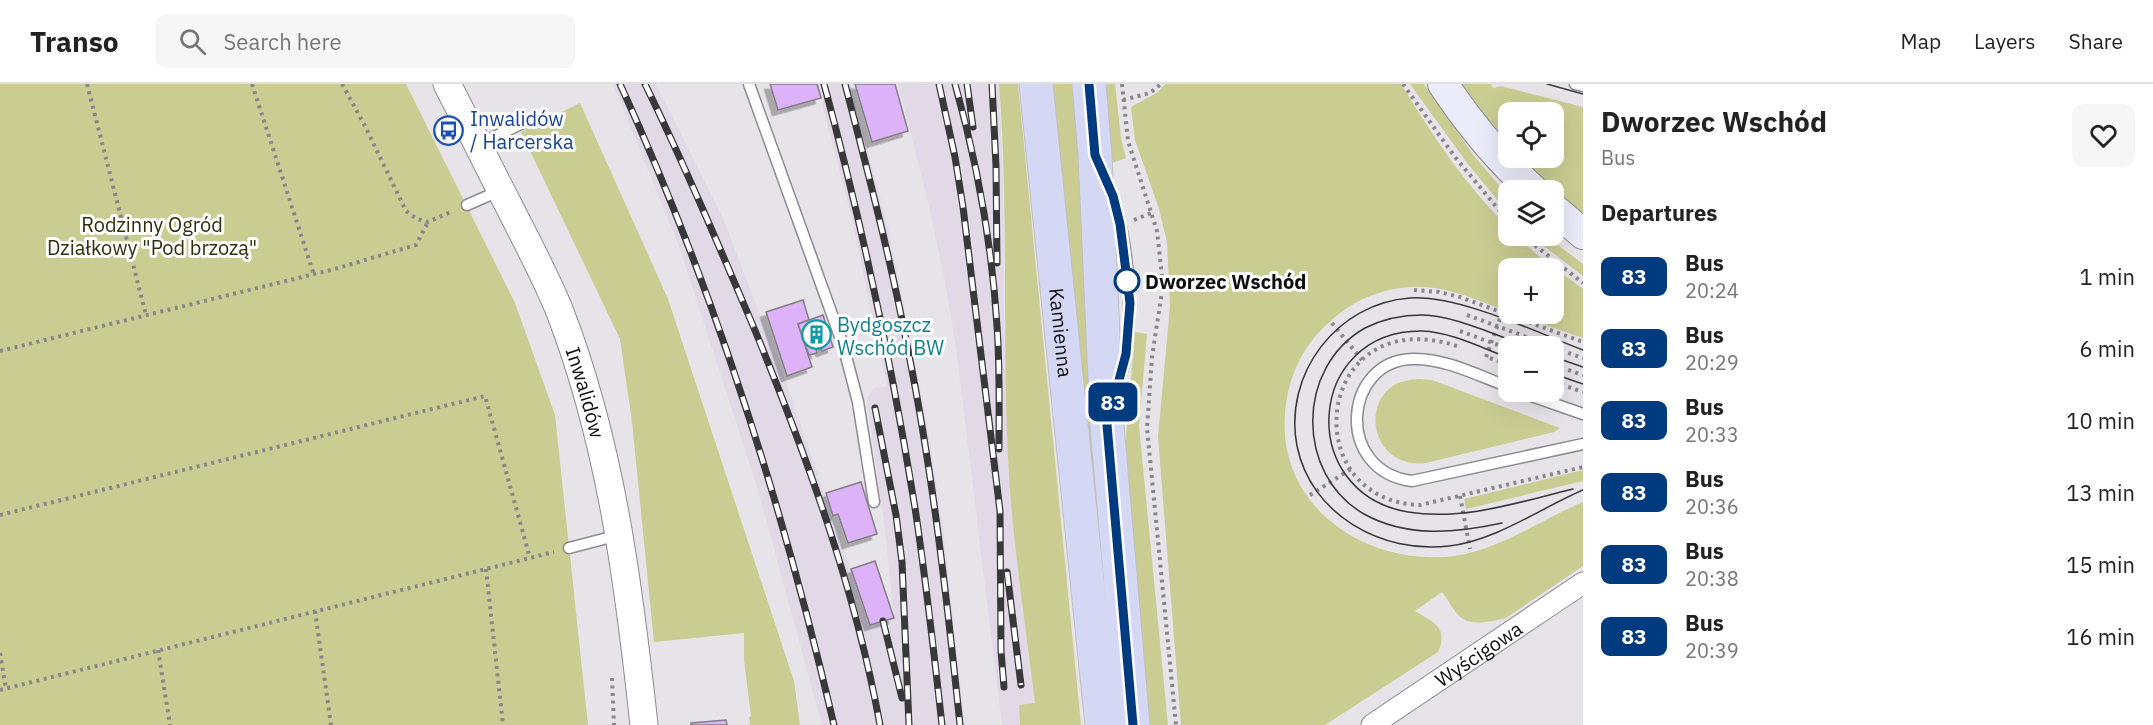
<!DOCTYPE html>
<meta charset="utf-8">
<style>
:root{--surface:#fff;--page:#f6f6f6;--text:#222;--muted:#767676;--line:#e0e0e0}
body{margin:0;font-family:"IBM Plex Sans",sans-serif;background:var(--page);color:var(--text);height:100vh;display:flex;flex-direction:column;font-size:22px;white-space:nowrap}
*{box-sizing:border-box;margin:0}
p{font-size:20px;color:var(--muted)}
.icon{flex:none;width:33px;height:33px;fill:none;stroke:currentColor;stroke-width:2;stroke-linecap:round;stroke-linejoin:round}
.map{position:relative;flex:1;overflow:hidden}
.drawer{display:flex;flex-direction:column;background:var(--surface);width:570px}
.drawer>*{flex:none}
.badge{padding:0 12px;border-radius:9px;font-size:21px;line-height:39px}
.tools{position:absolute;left:1498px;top:18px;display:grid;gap:12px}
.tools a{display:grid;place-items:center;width:66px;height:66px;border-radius:12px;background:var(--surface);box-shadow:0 6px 24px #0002;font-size:30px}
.map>.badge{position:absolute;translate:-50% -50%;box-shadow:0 0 0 3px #fff}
h2{padding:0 18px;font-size:22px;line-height:54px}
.round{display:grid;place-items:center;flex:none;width:63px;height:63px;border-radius:12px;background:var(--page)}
.headline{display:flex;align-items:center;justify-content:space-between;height:102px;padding:0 18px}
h1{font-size:28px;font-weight:700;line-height:45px}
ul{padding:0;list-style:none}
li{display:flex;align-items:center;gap:18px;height:72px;padding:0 18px}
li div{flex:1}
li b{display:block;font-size:22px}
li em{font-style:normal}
li .badge{min-width:66px;font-weight:700;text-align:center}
header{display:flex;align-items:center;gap:36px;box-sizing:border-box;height:84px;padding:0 30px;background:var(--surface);border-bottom:2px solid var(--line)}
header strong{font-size:28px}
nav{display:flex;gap:33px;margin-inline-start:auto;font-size:21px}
.search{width:420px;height:54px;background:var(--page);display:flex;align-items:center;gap:15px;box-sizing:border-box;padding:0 21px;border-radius:12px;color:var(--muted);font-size:22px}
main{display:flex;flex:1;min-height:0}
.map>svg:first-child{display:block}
</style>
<header>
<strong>Transo</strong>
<div class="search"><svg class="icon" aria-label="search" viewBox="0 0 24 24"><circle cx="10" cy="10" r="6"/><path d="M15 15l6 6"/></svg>Search here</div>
<nav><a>Map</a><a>Layers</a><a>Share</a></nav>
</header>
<main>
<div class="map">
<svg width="1583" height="641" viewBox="0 0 1583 641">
<defs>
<filter id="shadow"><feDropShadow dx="-5.5" dy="5.5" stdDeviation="0" flood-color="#0004"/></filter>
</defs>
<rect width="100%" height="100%" fill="#e6e3e9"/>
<g fill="#e1d9e6">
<polygon points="613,0 656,0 722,132 787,301 870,541 894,533 884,437 867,314 874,304 887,302 850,127 817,0 851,0 888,144 926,335 942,437 965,641 822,641 758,406 680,165"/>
<polygon points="898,0 999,0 1003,84 1004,236 1008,374 1018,486 1035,619 1020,641 1002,641 956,263 944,192 925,105"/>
</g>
<g fill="#cacd92">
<polygon points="0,0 406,0 515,219 555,331 588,641 0,641"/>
<path d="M999 0H1018L1081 641H1020L1019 621 1035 619C1025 537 1012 456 1008 374 1002 249 1009 124 999 0Z"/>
<polygon points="1046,0 1075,0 1119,641"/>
<polygon points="1104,0 1115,0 1121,54 1126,74 1112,79 1110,70"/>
<path d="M1165 0H1401C1432 51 1466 102 1509 144V152H1517L1535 169 1583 205V254L1514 230H1554V184H1509V228C1479 217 1446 201 1413 203 1384 204 1356 215 1334 234 1308 255 1293 282 1287 314 1269 412 1353 478 1444 473 1492 471 1540 436 1583 418V482L1506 534C1494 537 1474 542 1463 535 1454 529 1448 515 1442 508L1415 527C1433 538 1449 543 1438 568L1325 641H1181L1158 353 1170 222 1167 158 1159 125 1135 56 1131 23 1158 8Z"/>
<polygon points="1410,0 1424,0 1474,72 1509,113 1509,130 1467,79"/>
<polygon points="1457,0 1491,0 1493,4 1501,2 1583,23 1583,134 1554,110 1554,106 1550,106 1514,74 1554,74 1554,28 1509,28 1509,68"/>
<polygon points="580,19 668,215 794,597 800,641 750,641 749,633 751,632 744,576 744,549 654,558 632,338 620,255 521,48"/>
<polygon points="1531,152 1546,152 1583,180 1583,192"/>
<polygon points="1135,248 1147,250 1139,342 1168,641 1147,641 1124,376"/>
<path d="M1418 295 1432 296 1560 344 1554 348 1426 379C1420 379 1413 380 1407 378 1374 370 1364 325 1391 303 1399 297 1409 296 1418 295Z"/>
<polygon points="1583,386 1583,397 1466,425 1464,415"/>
</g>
<g fill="#deb2f8" stroke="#827f84" stroke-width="1.5" filter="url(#shadow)">
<polygon points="770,0 817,0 821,14 778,26"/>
<polygon points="855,0 895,0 908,47 872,58"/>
<polygon points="803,216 809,236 798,240 812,283 787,292 766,228"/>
<polygon points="823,231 833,263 822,267 820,264 816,265 817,269 809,271 798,240"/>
<polygon points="861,398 877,450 848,459 838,430 833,432 826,409"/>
<polygon points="875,477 894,534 870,541 851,485"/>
<polygon points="726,636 727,641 691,641 691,639"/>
</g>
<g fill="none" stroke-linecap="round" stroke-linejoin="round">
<defs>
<g id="service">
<polyline points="749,0 843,261 858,318 874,418"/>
<polyline points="1575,0 1583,2"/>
<polyline points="479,60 525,38"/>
<path d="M1109 104C1128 149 1133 221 1126 269 1125 280 1121 290 1118 301"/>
<polyline points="467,121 499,107"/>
<path d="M1509 303C1479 292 1445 274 1413 275 1343 276 1334 387 1412 397L1583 360"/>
<polyline points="1520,308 1583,330"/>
<polyline points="569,464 619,451"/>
</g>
<g id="minor">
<path id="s1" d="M1372 641 1583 499"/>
</g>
<g id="tertiary">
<path id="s2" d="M447 0C469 42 489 84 511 126 528 160 546 193 560 228 611 360 629 502 644 641"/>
</g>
<g id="secondary">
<path d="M1443 0C1469 39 1498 75 1533 106"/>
<polyline points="1554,125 1583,150"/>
</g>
<g id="primary">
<path id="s3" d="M1036 0 1102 641"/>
<polyline points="1089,0 1095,71 1107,341 1133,641"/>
</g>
</defs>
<use href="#service" stroke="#8e8b90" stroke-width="13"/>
<use href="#minor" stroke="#8e8b90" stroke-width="23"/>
<use href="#tertiary" stroke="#8e8b90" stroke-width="29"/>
<use href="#secondary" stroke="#8e8b90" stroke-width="32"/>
<use href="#primary" stroke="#c1c0c1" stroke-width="35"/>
<g stroke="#89878b" stroke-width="4" stroke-dasharray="3 4.5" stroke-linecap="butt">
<polyline points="87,0 146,231"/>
<polyline points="252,0 314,191"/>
<polyline points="342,0 365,42 406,127 417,135 428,138 453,127"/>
<polyline points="1122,0 1128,57 1157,147 1163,201 1152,273 1147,344 1176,641"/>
<polyline points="1403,0 1455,73 1509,138"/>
<polyline points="1123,16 1150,9 1161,0"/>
<polyline points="1134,136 1151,129"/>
<polyline points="1523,152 1583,199"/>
<polyline points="1414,206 1439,208 1460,213 1583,258"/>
<polyline points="1467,231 1551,262"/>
<polyline points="1332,239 1362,276"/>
<polyline points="1460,247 1509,265"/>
<path d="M1457 262C1315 216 1293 417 1420 421L1583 383"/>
<polyline points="1554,264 1583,274"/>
<polyline points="0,267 331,186 416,161 428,138"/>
<polyline points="1486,273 1502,229"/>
<polyline points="1490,274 1509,281"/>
<polyline points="1554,281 1583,291"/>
<polyline points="1554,298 1583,308"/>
<polyline points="1310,411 1351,385"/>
<polyline points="1460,412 1470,465"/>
<polyline points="0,431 485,312 530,474"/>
<polyline points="486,485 503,641"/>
<polyline points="315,527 331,641"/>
<polyline points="158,566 170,641"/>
<polyline points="0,569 6,605"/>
<polyline points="612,594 614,641"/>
<polyline points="0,606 554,468"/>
</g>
<use href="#service" stroke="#fff" stroke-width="10"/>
<use href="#minor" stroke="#fff" stroke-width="21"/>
<use href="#tertiary" stroke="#fff" stroke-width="27"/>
<use href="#secondary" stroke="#eaecf9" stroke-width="30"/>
<use href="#primary" stroke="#d5d8f4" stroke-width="33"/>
<g stroke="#383739" stroke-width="1.5">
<polyline points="1547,0 1583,10"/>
<path d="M1583 266C1536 248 1459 211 1410 214 1337 219 1283 290 1297 362 1311 431 1382 470 1449 462 1495 457 1541 424 1583 406"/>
<polyline points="1554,273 1583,283"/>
<path d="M1509 274C1482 264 1451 248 1422 247 1306 246 1295 409 1408 428 1464 437 1519 418 1573 405"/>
<polyline points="1554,290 1583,300"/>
<path d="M1502 439C1456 449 1407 454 1364 430 1295 390 1296 283 1365 244 1383 235 1403 231 1422 231 1453 231 1497 252 1527 262"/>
</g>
<defs>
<g id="rail">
<path d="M620 0C714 205 783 422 834 641"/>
<path d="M645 0C684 80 719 162 754 244 807 373 855 504 880 641"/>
<path d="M824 0C862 140 892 281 915 424 926 496 934 569 942 641"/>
<path d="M845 0C868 88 891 177 908 266 933 390 947 516 960 641"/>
<polyline points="939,0 955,73 963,123 1000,427 1001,567 1004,603"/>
<path d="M955 0C977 78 992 161 997 242 1000 283 999 324 999 365"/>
<polyline points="967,0 973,43"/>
<polyline points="992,0 996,82 997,179"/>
<polyline points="875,324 896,431 902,478 909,641"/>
<polyline points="1007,488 1021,601"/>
<polyline points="883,537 902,614"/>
</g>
</defs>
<use href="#rail" stroke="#383739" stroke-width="7"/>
<use href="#rail" stroke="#fff" stroke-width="4.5" stroke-dasharray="14" stroke-linecap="butt"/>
</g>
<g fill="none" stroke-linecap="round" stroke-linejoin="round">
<defs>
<polyline id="line" points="1089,0 1095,71 1113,112 1120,140 1130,219 1126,270 1107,341 1133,641"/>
</defs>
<use href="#line" stroke="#fff" stroke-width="14"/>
<use href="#line" stroke="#003b80" stroke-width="9"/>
</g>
<defs>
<symbol id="bus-ring" viewBox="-11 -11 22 22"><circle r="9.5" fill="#fff" stroke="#1a4fb4" stroke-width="1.5"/><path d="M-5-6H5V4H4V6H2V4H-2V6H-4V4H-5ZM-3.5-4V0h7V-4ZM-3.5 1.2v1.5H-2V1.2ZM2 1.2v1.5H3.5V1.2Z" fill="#1a4fb4"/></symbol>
<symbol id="building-ring" viewBox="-11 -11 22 22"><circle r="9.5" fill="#fff" stroke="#0f9aa8" stroke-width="1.5"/><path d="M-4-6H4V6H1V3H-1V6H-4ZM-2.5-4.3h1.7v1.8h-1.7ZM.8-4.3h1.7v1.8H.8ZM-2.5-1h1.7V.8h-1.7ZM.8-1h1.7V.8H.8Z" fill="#0f9aa8"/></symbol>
</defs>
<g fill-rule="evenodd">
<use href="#bus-ring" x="432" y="30" width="33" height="33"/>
<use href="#building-ring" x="800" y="234" width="33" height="33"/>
</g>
<circle fill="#fff" stroke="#003b80" stroke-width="3" cx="1127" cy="197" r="12"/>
<g text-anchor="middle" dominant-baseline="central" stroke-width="6" stroke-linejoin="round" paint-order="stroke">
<g font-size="20" fill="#164399" stroke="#fff" text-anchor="start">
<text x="470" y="34">Inwalidów<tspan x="470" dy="23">/ Harcerska</tspan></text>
</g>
<g font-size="20" fill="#2f300c" stroke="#fff">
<text x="152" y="140">Rodzinny Ogród<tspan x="152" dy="23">Działkowy "Pod brzozą"</tspan></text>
</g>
<g font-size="20" font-weight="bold" fill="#0f0e10" stroke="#fff" text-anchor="start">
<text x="1145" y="197">Dworzec Wschód</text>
</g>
<g font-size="20" fill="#0d838f" stroke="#fff" text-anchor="start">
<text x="837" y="240">Bydgoszcz<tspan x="837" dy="23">Wschód BW</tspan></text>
</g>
<g font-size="20" fill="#0f0e10" stroke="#fff">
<text stroke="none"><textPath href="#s3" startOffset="250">Kamienna</textPath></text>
<text stroke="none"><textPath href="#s2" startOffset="339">Inwalidów</textPath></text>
<text stroke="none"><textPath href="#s1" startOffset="128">Wyścigowa</textPath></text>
</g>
</g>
</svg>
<div class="tools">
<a><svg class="icon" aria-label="locate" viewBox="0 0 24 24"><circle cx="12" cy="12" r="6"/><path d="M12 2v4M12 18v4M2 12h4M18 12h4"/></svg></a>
<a><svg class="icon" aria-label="layers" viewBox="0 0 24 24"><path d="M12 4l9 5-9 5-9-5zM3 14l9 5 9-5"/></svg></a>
<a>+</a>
<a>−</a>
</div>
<b class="badge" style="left:1113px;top:318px;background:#003b80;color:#fff">83</b>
</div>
<section class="drawer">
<div class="headline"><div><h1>Dworzec Wschód</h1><p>Bus</p></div><a class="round"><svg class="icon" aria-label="heart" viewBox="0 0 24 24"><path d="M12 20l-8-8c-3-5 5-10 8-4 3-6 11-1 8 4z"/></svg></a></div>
<h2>Departures</h2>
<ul>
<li><span class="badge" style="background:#003b80;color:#fff">83</span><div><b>Bus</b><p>20:24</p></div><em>1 min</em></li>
<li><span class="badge" style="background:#003b80;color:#fff">83</span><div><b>Bus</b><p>20:29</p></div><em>6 min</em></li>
<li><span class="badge" style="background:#003b80;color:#fff">83</span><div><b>Bus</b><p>20:33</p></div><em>10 min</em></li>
<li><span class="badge" style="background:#003b80;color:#fff">83</span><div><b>Bus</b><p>20:36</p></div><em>13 min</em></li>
<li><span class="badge" style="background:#003b80;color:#fff">83</span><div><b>Bus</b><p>20:38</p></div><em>15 min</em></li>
<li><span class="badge" style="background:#003b80;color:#fff">83</span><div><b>Bus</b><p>20:39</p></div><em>16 min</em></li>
</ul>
</section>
</main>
